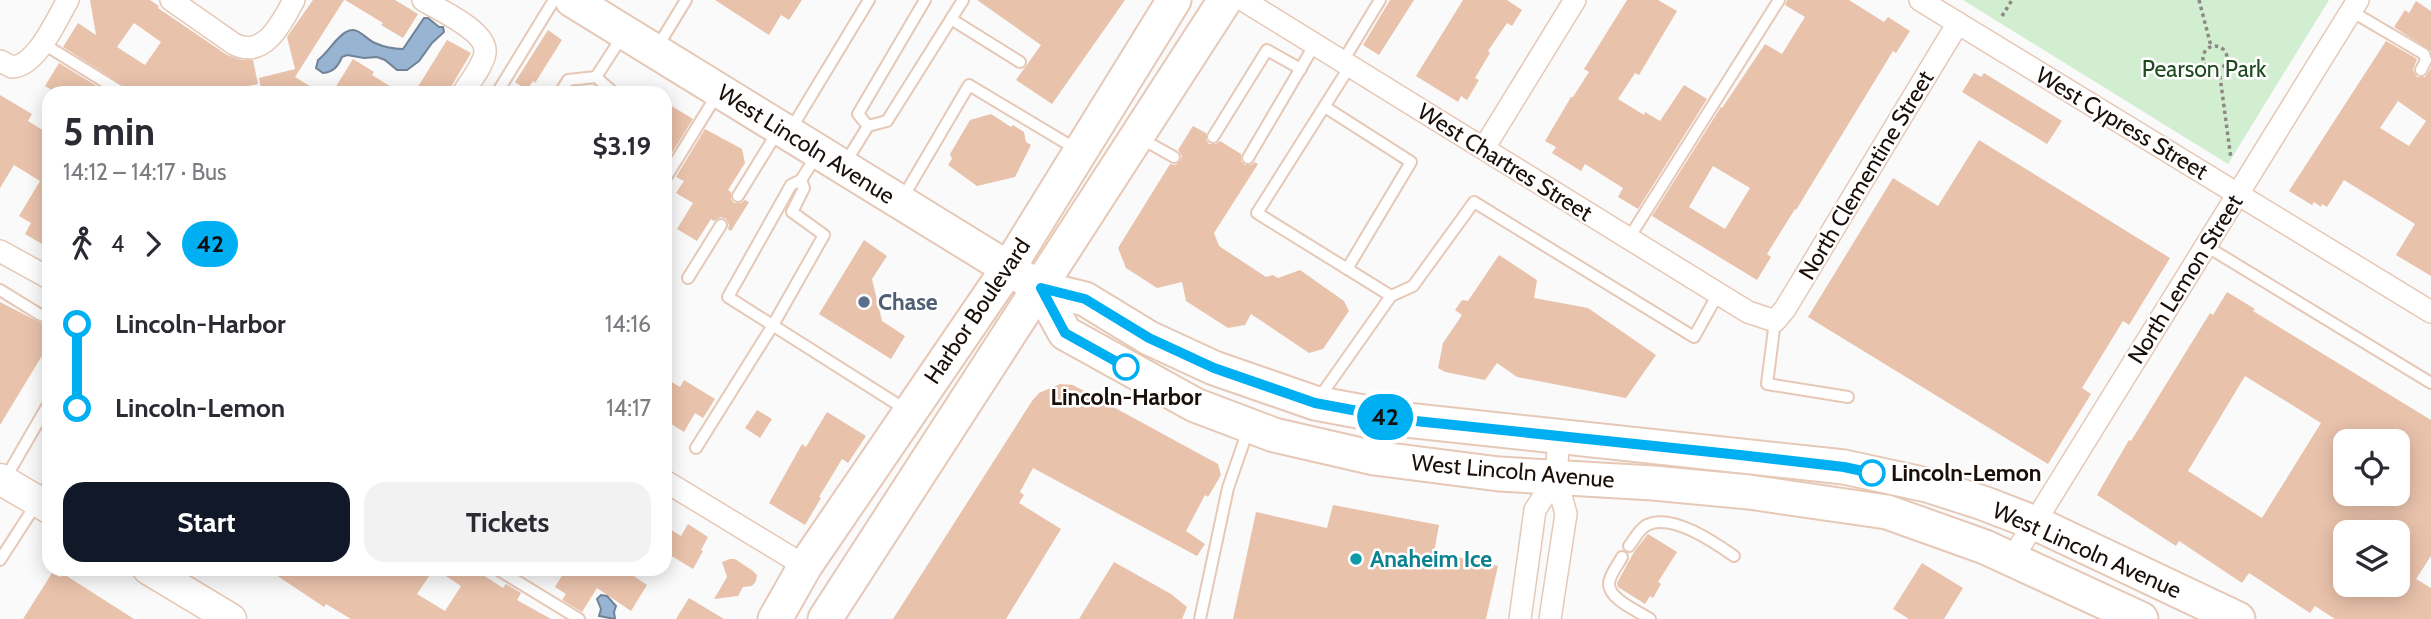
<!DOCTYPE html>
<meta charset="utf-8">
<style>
:root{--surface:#fff;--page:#f2f2f3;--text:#2b2b33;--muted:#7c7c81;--accent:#111827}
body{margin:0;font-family:Cabin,sans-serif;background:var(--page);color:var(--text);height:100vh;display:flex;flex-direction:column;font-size:26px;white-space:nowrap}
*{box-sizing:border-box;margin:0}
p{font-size:23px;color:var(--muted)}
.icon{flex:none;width:38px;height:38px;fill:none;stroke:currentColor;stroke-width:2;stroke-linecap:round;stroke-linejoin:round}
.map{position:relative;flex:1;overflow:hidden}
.sheet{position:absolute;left:42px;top:86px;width:630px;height:490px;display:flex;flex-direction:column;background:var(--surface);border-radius:21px;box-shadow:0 4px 18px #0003}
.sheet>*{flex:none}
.badge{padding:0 14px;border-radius:23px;font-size:24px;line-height:46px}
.controls{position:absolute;left:2333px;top:429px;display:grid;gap:14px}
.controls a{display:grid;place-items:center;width:77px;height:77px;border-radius:14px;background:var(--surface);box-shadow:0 4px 18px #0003;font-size:35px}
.map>.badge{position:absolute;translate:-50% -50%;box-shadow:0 0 0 4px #fff}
.legs{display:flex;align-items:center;gap:10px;height:77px;padding:0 21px;font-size:23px}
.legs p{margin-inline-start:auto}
.headline{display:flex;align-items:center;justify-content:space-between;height:119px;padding:0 21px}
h1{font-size:38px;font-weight:700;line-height:52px}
.action{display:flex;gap:14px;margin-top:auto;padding:14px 21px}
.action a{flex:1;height:80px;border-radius:21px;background:var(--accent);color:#fff;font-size:28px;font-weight:700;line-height:80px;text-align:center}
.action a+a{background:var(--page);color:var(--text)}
ul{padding:0 21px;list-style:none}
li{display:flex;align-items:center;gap:24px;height:84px;font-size:26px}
li i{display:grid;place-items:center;width:10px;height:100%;margin:0 9px;background:currentColor}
li i::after{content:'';width:18px;height:18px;margin:-9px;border:5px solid;border-radius:50%;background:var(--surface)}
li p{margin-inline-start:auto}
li:first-child i{background:linear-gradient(#0000 50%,currentColor 0)}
li:last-child i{background:linear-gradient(currentColor 50%,#0000 0)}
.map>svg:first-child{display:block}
</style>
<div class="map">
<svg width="2431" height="619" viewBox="0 0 2431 619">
<rect width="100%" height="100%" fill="#fafafa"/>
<polygon fill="#d2eed1" points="1963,0 2329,0 2228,164"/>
<g fill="#97b4d3" stroke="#728296" stroke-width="2">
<path d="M424 18H428L439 27H443L444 32 432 43 419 61 407 70H397L385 60 377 57 364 58 347 55 342 57C338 66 334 72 323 73L316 68 318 60C329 52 335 38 346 32 358 25 365 39 375 43 384 47 394 49 403 49Z"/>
<polygon points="601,595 607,596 616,606 614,612 615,619 599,616 601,609 597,599"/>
</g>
<g fill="#e9c2ab" fill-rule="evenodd">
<path d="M90 0H150L159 6 158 8 227 55 242 60H253L258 84 212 93H135L63 47 78 23 96 35ZM134 23 161 42 145 65 117 47Z"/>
<polygon points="313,0 344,0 295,77 321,93 262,93 259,78 295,69 287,37"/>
<polygon points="345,0 395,0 418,14 403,38 381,25 383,23"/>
<polygon points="715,0 802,0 789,20 781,15 769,35"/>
<polygon points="977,0 1125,0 1052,104 1016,80 1041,45"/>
<polygon points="1390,0 1414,0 1379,55 1363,45"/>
<polygon points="1463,0 1507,0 1522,10 1512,26 1507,23 1488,51 1490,53 1475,78 1479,80 1467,100 1461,96 1458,102 1416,76"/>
<polygon points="1627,0 1658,0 1677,11 1639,75 1635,73 1618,99 1644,115 1645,112 1660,121 1684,85 1707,99 1638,209 1618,197 1623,188 1585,164 1581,171 1552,153 1556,147 1545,141 1571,97 1573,97 1589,72 1584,69"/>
<path d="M1787 0H1849L1884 22 1888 17 1910 31 1896 53 1893 51 1796 210 1795 209 1767 254 1771 257 1757 280 1652 216 1721 107 1722 108 1765 44 1782 54 1805 17 1785 5ZM1713 166 1750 188 1725 229 1689 207Z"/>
<polygon points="2416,1 2431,11 2431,51 2394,27 2405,10 2409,13"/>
<polygon points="548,30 562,40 535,83 533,81 527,90 515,82"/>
<polygon points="447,40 471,53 452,85 445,93 414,93"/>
<path d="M2386 41 2417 59 2413 70 2417 77H2425L2431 68V276L2396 255 2415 224 2344 180 2327 207 2322 204 2321 207 2314 202 2312 205 2289 191ZM2398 101 2426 121 2409 146 2380 128Z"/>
<polygon points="353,59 374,72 372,75 401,93 332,93"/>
<polygon points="59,63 108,93 57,93 45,86"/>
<polygon points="1974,73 1981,77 1984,73 2062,121 2047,144 1962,92"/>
<polygon points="0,95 32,114 28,121 49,134 49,248 25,234 31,223 19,216 40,181 14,165 0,188"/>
<polygon points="665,102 693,119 665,164"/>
<polygon points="991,114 1011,127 1013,125 1024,132 1026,142 1031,145 1015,177 977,186 948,165 952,159 950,154 970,120"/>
<polygon points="1193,126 1206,133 1206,140 1209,144 1216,144 1220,141 1241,154 1241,161 1245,165 1251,165 1255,162 1258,164 1214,233 1219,246 1266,277 1273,275 1278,278 1300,270 1344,301 1349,311 1323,349 1309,353 1251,314 1245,325 1228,328 1186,301 1182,282 1157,288 1126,268 1118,248 1170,164 1175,165 1180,161 1182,156 1178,150"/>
<polygon points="705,129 742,149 745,163 728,190 731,192 731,199 734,203 741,203 745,200 749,202 731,231 728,229 729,225 726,219 721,217 714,221 711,219 697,241 677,229 693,203 676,193 684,181 676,177"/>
<polygon points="1979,140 2170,258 2129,325 2123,321 2082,388 2091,394 2048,464 1808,317 1893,178 1938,206"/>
<polygon points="864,240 887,256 872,279 882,321 905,336 891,359 819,314"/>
<polygon points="1499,255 1537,280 1534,298 1588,308 1656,355 1626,398 1517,377 1497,363 1485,380 1445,372 1438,368 1443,343 1462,315 1455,310 1462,300 1468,301"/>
<path d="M2227 292 2255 309 2253 311 2431 420V556L2416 579 2431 588V619H2335L2315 606 2310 613 2249 573 2242 583 2179 541 2176 546 2097 495 2129 440 2131 441 2210 313 2213 315ZM2245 376 2321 423 2262 518 2188 471ZM2345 441H2398V494H2345ZM2345 532H2398V584H2345Z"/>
<polygon points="0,302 43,324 49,331 49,358 43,354 0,425"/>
<polygon points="665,378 680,387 684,380 715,399 703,418 695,413 684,432 665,420"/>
<polygon points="1060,384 1073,385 1218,464 1221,475 1208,497 1205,495 1186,531 1205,544 1197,556 1033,468 1020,492 1024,495 1019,503 1061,529 1006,619 893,619 1032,401 1039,393"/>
<polygon points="757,410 772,419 760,438 745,428"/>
<polygon points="827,412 866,436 848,463 842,459 819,497 821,498 805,525 769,503 802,444 806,447"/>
<polygon points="1333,505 1439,525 1434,552 1498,566 1486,619 1233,619 1256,512 1327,528"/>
<polygon points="688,524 708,537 701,550 703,551 693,569 665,552 665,526 681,536"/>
<polygon points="1648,534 1677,552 1658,582 1661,584 1653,598 1650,596 1645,604 1618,587 1617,583 1634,552"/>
<polygon points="730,559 735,559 753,571 757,575 756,581 752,586 743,587 738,596 714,599 727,577 722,562"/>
<polygon points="1114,562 1171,594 1187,607 1182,619 1079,619"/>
<polygon points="1922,563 1963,588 1944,619 1909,619 1893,609"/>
<polygon points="267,569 434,569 417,594 445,611 461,586 435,569 474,569 503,588 506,584 521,593 517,600 551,619 351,619 326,604 324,607"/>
<polygon points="566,569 634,569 631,574 647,585 631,611 597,588 582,612 562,600 566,594 555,587"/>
<polygon points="52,573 60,577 62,573 134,619 23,619"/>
<polygon points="689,598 724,619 676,619"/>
</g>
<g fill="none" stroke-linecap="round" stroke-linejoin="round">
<defs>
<g id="service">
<polyline points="2351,11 2424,54 2426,60 2421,70"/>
<polyline points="951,19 1020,62"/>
<polyline points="42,43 123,93"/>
<polyline points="658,46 686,0"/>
<polyline points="1343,61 1380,0"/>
<polyline points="1350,66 1257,213 1391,296"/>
<polyline points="596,77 623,35"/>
<polyline points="497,93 554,0"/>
<polyline points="560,93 568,80 596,77 614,93"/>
<polyline points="1325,107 1411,162 1347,269"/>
<polyline points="868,126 887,121 963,0"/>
<polyline points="791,129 869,0"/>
<polyline points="1213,137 1267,50 1301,69"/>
<polyline points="1140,138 1174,157"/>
<polyline points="817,155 801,180 791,185 728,297 908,411"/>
<polyline points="1248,158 1315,44"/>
<polyline points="844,165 868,126 858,114 925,0"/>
<polyline points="665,179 718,93"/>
<polyline points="738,196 778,131"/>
<polyline points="902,199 969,85 1076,149"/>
<polyline points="1629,238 1779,0"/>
<polyline points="2206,246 2431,383"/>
<polyline points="688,278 721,225"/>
<polyline points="0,290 39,314 49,318"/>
<polyline points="1775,321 1767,384 1848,397"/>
<polyline points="1319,398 1391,296 1413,286 1474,202 1694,337 1718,294"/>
<polyline points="696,448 773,325 824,235 792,212 804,188 801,180"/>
<polyline points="5,479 49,403"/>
<path d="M1629 546C1634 540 1639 529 1647 525 1672 513 1714 542 1734 556"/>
<path d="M1622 557C1618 565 1610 574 1609 583 1608 599 1638 611 1650 619"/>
<polyline points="0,560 49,484"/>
<polyline points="497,569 579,619"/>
<polyline points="1200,619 1228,488 1248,430"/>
</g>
<g id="minor">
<path d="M171 0 234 44C265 60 283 20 294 0"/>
<path d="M423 0C439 10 488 31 485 53 483 66 470 81 463 93"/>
<polyline points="1243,0 1748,312 1775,321 1785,309 1958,23"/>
<polyline points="1920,0 2431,312"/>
<path d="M0 61 12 67C37 66 56 20 68 0"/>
<polyline points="1484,148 1575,0"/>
<polyline points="0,251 49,278"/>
<polyline points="665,481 805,566"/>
<polyline points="2012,559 2358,0"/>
<polyline points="1520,619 1535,510 1556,477"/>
<polyline points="1550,619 1566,514 1556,477 1559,436"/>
</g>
<g id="secondary">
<polyline points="0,479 49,508"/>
<polyline points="148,569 231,619"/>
</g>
<g id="primary">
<polyline points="572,0 1040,288 1085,299 1149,338 1214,368 1315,403 1406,420 1844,467 1927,485 1983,503 2035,523 2238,619"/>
<polyline points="1040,288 1065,333 1195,405 1274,435 1374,458 1499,474 1653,483 1749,492 1887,512 1985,547 2141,619"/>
<polyline points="775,619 805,566 1009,267 1174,0"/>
<polyline points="825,619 1225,0"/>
</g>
</defs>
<use href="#service" stroke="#e6c8b6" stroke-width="14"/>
<use href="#minor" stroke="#e6c8b6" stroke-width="24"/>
<use href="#secondary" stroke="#e6c8b6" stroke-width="33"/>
<use href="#primary" stroke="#e6c8b6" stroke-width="37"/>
<g stroke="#8d8885" stroke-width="3.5" stroke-dasharray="3.5 3.5" stroke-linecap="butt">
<polyline points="2199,0 2211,46"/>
<polyline points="2002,16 2012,0"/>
<circle cx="2215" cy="58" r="12"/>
<polyline points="2219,69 2231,159"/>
</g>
<use href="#service" stroke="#fff" stroke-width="10"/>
<use href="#minor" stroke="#fff" stroke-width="21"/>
<use href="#secondary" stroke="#fff" stroke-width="30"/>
<use href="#primary" stroke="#fff" stroke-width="33"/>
</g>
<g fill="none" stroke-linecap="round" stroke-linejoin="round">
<defs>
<polyline id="line-1" points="1126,367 1065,333 1041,288 1085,299 1149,338 1214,368 1315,403 1406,420 1740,455 1844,467 1872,473"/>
</defs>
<use href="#line-1" stroke="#fff" stroke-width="16"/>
<use href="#line-1" stroke="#00aff2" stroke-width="10"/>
</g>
<circle fill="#5c6f8a" stroke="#fff" stroke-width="2.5" cx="864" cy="302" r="7"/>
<g fill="#fff" stroke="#00aff2" stroke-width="3.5">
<circle cx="1126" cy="367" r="12"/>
<circle cx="1872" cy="473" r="12"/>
</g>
<circle fill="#0f9aa8" stroke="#fff" stroke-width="2.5" cx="1356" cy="559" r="7"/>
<g text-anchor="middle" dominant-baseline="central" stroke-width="5" stroke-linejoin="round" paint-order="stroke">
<g font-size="23" fill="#1f4a20" stroke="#fff">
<text x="2204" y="69">Pearson Park</text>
</g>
<g font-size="23" fill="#1a0f09" stroke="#fff">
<text transform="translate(2122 123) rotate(31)">West Cypress Street</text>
<text transform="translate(806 144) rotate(32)">West Lincoln Avenue</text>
<text transform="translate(1505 162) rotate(32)">West Chartres Street</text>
<text transform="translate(1866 175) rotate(-59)">North Clementine Street</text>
<text transform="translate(2185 279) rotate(-58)">North Lemon Street</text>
<text transform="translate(977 311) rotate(-56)">Harbor Boulevard</text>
<text transform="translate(1513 471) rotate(5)">West Lincoln Avenue</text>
<text transform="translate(2087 550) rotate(24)">West Lincoln Avenue</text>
</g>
<g font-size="23" font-weight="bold" fill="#4e5e75" stroke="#fff" text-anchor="start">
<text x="878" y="302">Chase</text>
</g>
<g font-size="23" font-weight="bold" fill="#1a0f09" stroke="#fff">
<text x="1126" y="397">Lincoln-Harbor</text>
<text x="1891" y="473" text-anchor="start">Lincoln-Lemon</text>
</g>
<g font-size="23" font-weight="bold" fill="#0d838f" stroke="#fff" text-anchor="start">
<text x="1370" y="559">Anaheim Ice</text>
</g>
</g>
</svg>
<div class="controls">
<a><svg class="icon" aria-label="locate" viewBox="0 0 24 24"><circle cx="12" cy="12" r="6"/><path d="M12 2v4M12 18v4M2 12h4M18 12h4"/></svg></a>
<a><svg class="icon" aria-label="layers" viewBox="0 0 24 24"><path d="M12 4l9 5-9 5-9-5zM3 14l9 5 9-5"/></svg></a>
</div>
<b class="badge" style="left:1385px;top:417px;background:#00aff2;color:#111">42</b>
<section class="sheet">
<div class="headline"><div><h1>5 min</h1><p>14:12 – 14:17 · Bus</p></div><b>$3.19</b></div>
<div class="legs"><svg class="icon" aria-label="walk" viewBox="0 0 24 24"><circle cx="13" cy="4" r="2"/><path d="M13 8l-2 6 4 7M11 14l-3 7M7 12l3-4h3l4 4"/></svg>4<svg class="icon" aria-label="forward" viewBox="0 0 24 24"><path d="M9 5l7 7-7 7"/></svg><b class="badge" style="background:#00aff2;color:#111">42</b></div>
<ul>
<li><i style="color:#00aff2"></i><b>Lincoln-Harbor</b><p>14:16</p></li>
<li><i style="color:#00aff2"></i><b>Lincoln-Lemon</b><p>14:17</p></li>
</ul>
<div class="action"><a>Start</a><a>Tickets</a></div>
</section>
</div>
